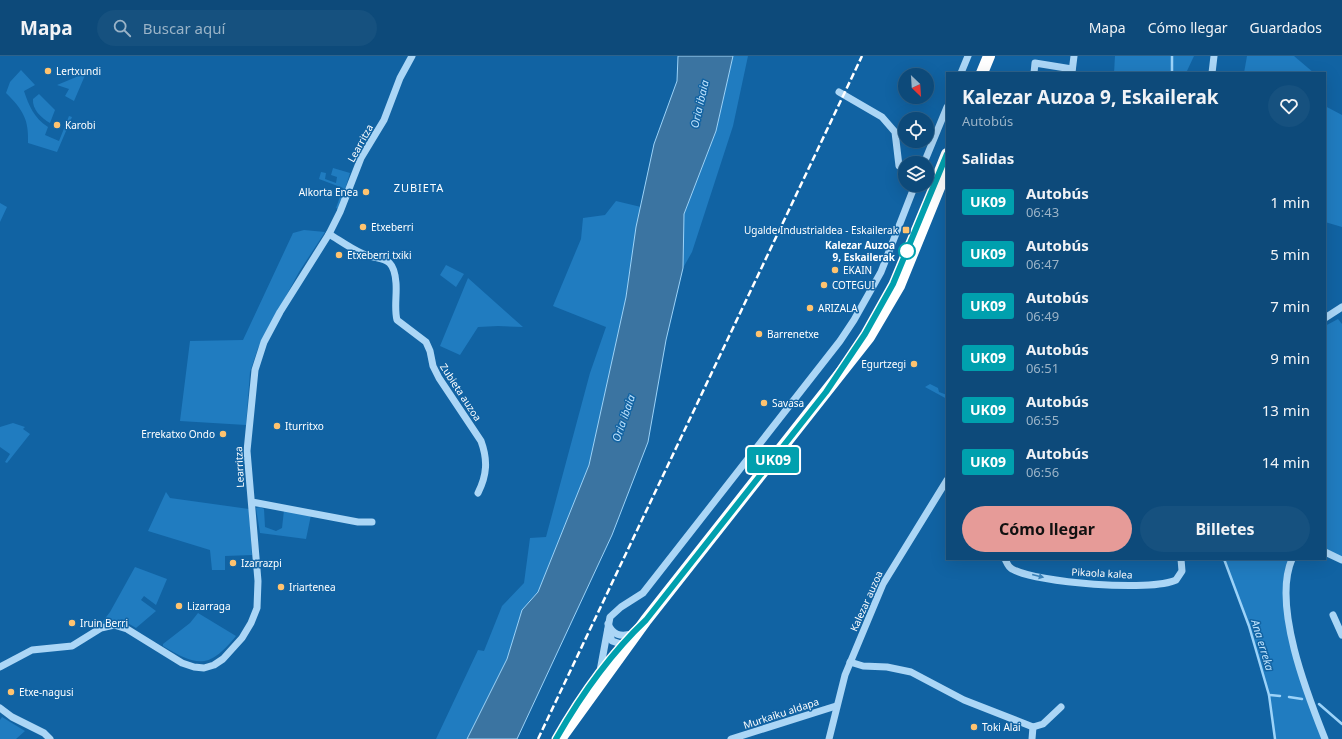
<!DOCTYPE html>
<html lang="es">
<meta charset="utf-8">
<style>
:root{--surface:#0d4a7a;--page:#16517f;--text:#f1f3f6;--muted:#9ab3c7;--line:#2d628b;--accent:#e69b98}
body{margin:0;font-family:"Noto Sans",sans-serif;background:var(--page);color:var(--text);height:100vh;display:flex;flex-direction:column;font-size:15px;white-space:nowrap}
*{box-sizing:border-box;margin:0}
p{font-size:13px;color:var(--muted)}
.icon{flex:none;width:22px;height:22px;fill:none;stroke:currentColor;stroke-width:2;stroke-linecap:round;stroke-linejoin:round}
.map{position:relative;flex:1;overflow:hidden}
.drawer{position:absolute;left:946px;top:16px;width:380px;height:488px;display:flex;flex-direction:column;background:var(--surface);border-radius:0px;box-shadow:0 4px 16px #0002,0 0 0 1px var(--line)}
.drawer>*{flex:none}
.badge{padding:0 8px;border-radius:3px;font-size:14px;line-height:26px}
.needle{width:26px;rotate:155deg}
.fabs{position:absolute;left:898px;top:12px;display:grid;gap:8px}
.fabs a{display:grid;place-items:center;width:36px;height:36px;border-radius:50%;background:var(--surface);box-shadow:0 4px 16px #0002,0 0 0 1px var(--line);font-size:20px}
.map>.badge{position:absolute;translate:-50% -50%;box-shadow:0 0 0 2px #fff}
h2{padding:0 16px;font-size:15px;line-height:36px}
.round{display:grid;place-items:center;flex:none;width:42px;height:42px;border-radius:21px;background:var(--page)}
.overview{display:flex;align-items:center;justify-content:space-between;height:68px;padding:0 16px}
h1{font-size:19px;font-weight:700;line-height:30px}
.cta{display:flex;gap:8px;margin-top:auto;padding:8px 16px}
.cta a{flex:1;height:46px;border-radius:24px;background:var(--accent);color:#111;font-size:16px;font-weight:700;line-height:46px;text-align:center}
.cta a+a{background:var(--page);color:var(--text)}
ul{padding:0;list-style:none}
li{display:flex;align-items:center;gap:12px;height:52px;padding:0 16px}
li div{flex:1}
li b{display:block;font-size:15px}
li em{font-style:normal}
li .badge{min-width:44px;font-weight:700;text-align:center}
header{display:flex;align-items:center;gap:24px;box-sizing:border-box;height:56px;padding:0 20px;background:var(--surface);border-bottom:1px solid var(--line)}
header strong{font-size:19px}
nav{display:flex;gap:22px;margin-inline-start:auto;font-size:14px}
.search{width:280px;height:36px;background:var(--page);display:flex;align-items:center;gap:10px;box-sizing:border-box;padding:0 14px;border-radius:22px;color:var(--muted);font-size:15px}
.map>svg:first-child{display:block}
</style>
<header>
<strong>Mapa</strong>
<div class="search"><svg class="icon" aria-label="search" viewBox="0 0 24 24"><circle cx="10" cy="10" r="6"/><path d="M15 15l6 6"/></svg>Buscar aquí</div>
<nav><a>Mapa</a><a>Cómo llegar</a><a>Guardados</a></nav>
</header>
<div class="map">
<svg width="1342" height="683" viewBox="0 0 1342 683">
<rect width="100%" height="100%" fill="#1163a3"/>
<g fill="#207cc0">
<polygon points="733,0 748,0 733,70 692,196 683,212 684,158 716,75"/>
<polygon points="1115,0 1194,0 1186,17 1114,17"/>
<polygon points="1247,0 1294,0 1314,17 1244,17"/>
<path d="M21 14 35 29 24 35C29 50 34 62 48 71L45 79 59 85 69 60 72 61 57 96 28 87C29 63 23 54 6 37L10 26Z"/>
<polygon points="86,17 74,45 65,40 69,33 57,29"/>
<path d="M39 38 55 54 50 67C41 62 32 53 33 43Z"/>
<polygon points="1325,50 1342,59 1342,171 1325,166"/>
<polygon points="333,112 350,117 339,153 336,152 343,132 319,123 321,116 326,117 325,123 336,127 337,121 331,119"/>
<polygon points="616,145 641,151 626,241 589,409 538,536 522,554 507,603 467,683 436,683 478,594 484,595 502,550 524,527 530,482 546,481 590,317 606,271 553,250 581,183 583,162 605,159"/>
<polygon points="0,147 7,151 0,166"/>
<polygon points="304,174 325,176 299,216 258,292 250,316 246,369 180,365 190,285 243,284 293,177"/>
<polygon points="446,209 464,218 456,231 440,219"/>
<polygon points="468,222 523,271 498,270 478,271 460,299 440,290"/>
<polygon points="1338,263 1342,268 1342,504 1325,496 1325,270"/>
<polygon points="930,328 938,332 939,336 947,339 947,343 925,331"/>
<polygon points="13,367 25,371 23,373 30,378 7,407 5,406 10,398 0,391 0,371"/>
<polygon points="166,436 170,442 249,453 252,499 225,500 225,514 212,514 210,494 148,475"/>
<polygon points="260,451 264,453 265,471 276,475 282,472 284,454 311,459 306,483 260,477 256,452"/>
<polygon points="1224,503 1292,503 1287,527 1291,579 1325,683 1275,683 1269,639 1249,570"/>
<polygon points="135,511 167,523 156,549 144,540 141,544 156,555 136,572 121,563 128,568 110,565 100,569 110,556"/>
<path d="M198 557 236 580C209 613 198 611 163 590V588L190 567Z"/>
<polygon points="2,661 25,675 16,683 0,683 0,664"/>
</g>
<polygon fill="#3b74a1" stroke="#9cd3f9" points="678,0 733,0 716,75 684,158 683,212 666,284 648,386 612,479 517,683 467,683 507,603 522,554 538,536 589,409 626,241 636,171 654,88 677,25"/>
<g fill="none" stroke-linecap="round" stroke-linejoin="round">
<g stroke="#9cd3f9" stroke-width="2.5">
<polyline points="1172,0 1172,17"/>
<polyline points="1224,503 1249,570 1269,639 1275,683"/>
<polyline points="1269,639 1280,640"/>
<polyline points="1289,641 1302,643"/>
<polyline points="1319,648 1342,668"/>
</g>
<g stroke="#abd6f6" stroke-width="7">
<polyline points="1072,16 1074,0"/>
<polyline points="961,17 968,0"/>
<polyline points="1034,17 1035,7 1072,13"/>
<polyline points="1212,17 1214,0"/>
<polyline points="839,36 882,61 895,76 899,110 905,112"/>
<polyline points="924,107 947,51"/>
<path d="M329 178C339 184 350 192 361 197 379 206 394 196 396 227 397 240 394 252 397 264L426 286 430 295 433 310 439 322 481 385C488 404 487 419 478 437"/>
<polyline points="1325,262 1342,251"/>
<polyline points="252,446 358,466 372,466"/>
<polyline points="1325,496 1342,504"/>
<path d="M1005 503C1007 507 1008 511 1012 513 1037 527 1151 536 1176 524L1182 515 1181 503"/>
<path d="M1292 503C1272 549 1307 638 1325 683"/>
<polyline points="1333,559 1342,579"/>
<path d="M608 568C613 579 620 581 632 578"/>
<polyline points="608,574 612,585 621,588"/>
<polyline points="850,606 863,610 887,611 911,616 964,644 1033,671 1043,668 1061,651"/>
<polyline points="0,611 32,594 72,590 101,572 114,569 127,573 182,607 194,611 204,612 214,609 223,603 242,582 251,567 257,552 258,525 247,395 255,314 264,286 280,256 329,178 340,156 361,102 384,64 400,22 412,0"/>
<polyline points="600,615 610,561 621,551 643,537 840,285 854,264 881,216 915,129"/>
<polyline points="0,652 12,661 44,677 50,683"/>
<polyline points="731,683 836,650"/>
<polyline points="829,683 845,619 883,528 947,424"/>
<polyline points="1032,683 1033,671"/>
</g>
<g stroke="#fff" stroke-width="12">
<polyline points="982,17 989,0"/>
<polyline points="939,118 947,98"/>
<polyline points="560,683 646,564 869,281 899,230 947,112"/>
</g>
<polyline stroke="#fff" stroke-width="2.5" stroke-dasharray="7 3" stroke-linecap="butt" points="538,683 862,0"/>
</g>
<defs><path id="oneway-solid" d="M-6-.8H1V-3.2L6.5 0L1 3.2V.8H-6Z"/></defs>
<use fill="#3880b8" href="#oneway-solid" transform="translate(1038 520) rotate(14)"/>
<g fill="none" stroke-linecap="round" stroke-linejoin="round">
<defs>
<path id="line" d="M556 683C581 639 609 599 646 564L826 336 865 278 893 228 947 98"/>
</defs>
<use href="#line" stroke="#fff" stroke-width="9"/>
<use href="#line" stroke="#00a0ae" stroke-width="6"/>
</g>
<g fill="#ffc36f" stroke="#1163a3" stroke-width="1.5">
<circle cx="48" cy="15" r="4"/>
<circle cx="57" cy="69" r="4"/>
<circle cx="366" cy="136" r="4"/>
<circle cx="363" cy="171" r="4"/>
<rect x="902" y="170" width="8" height="8" rx="2"/>
<circle cx="339" cy="199" r="4"/>
<circle cx="835" cy="214" r="4"/>
<circle cx="824" cy="229" r="4"/>
<circle cx="810" cy="252" r="4"/>
<circle cx="759" cy="278" r="4"/>
<circle cx="914" cy="308" r="4"/>
<circle cx="764" cy="347" r="4"/>
<circle cx="277" cy="370" r="4"/>
<circle cx="223" cy="378" r="4"/>
<circle cx="233" cy="507" r="4"/>
<circle cx="281" cy="531" r="4"/>
<circle cx="179" cy="550" r="4"/>
<circle cx="72" cy="567" r="4"/>
<circle cx="11" cy="636" r="4"/>
<circle cx="974" cy="671" r="4"/>
</g>
<circle fill="#fff" stroke="#00a0ae" stroke-width="2" cx="907" cy="195" r="8"/>
<g text-anchor="middle" dominant-baseline="central" stroke-width="3" stroke-linejoin="round" paint-order="stroke">
<g font-size="10" fill="#fff" stroke="#1163a3" text-anchor="start">
<text x="56" y="15">Lertxundi</text>
<text x="65" y="69">Karobi</text>
<text x="358" y="136" text-anchor="end">Alkorta Enea</text>
<text x="371" y="171">Etxeberri</text>
<text x="898" y="174" text-anchor="end">Ugalde Industrialdea - Eskailerak</text>
<text x="347" y="199">Etxeberri txiki</text>
<text x="843" y="214">EKAIN</text>
<text x="832" y="229">COTEGUI</text>
<text x="818" y="252">ARIZALA</text>
<text x="767" y="278">Barrenetxe</text>
<text x="906" y="308" text-anchor="end">Egurtzegi</text>
<text x="772" y="347">Savasa</text>
<text x="285" y="370">Iturritxo</text>
<text x="215" y="378" text-anchor="end">Errekatxo Ondo</text>
<text x="241" y="507">Izarrazpi</text>
<text x="289" y="531">Iriartenea</text>
<text x="187" y="550">Lizarraga</text>
<text x="80" y="567">Iruin Berri</text>
<text x="19" y="636">Etxe-nagusi</text>
<text x="982" y="671">Toki Alai</text>
</g>
<g font-size="10" fill="#fff" stroke="#1163a3">
<text transform="translate(360 87) rotate(-61)">Learritza</text>
<text transform="translate(461 336) rotate(57)">Zubieta auzoa</text>
<text transform="translate(239 411) rotate(-93)">Learritza</text>
<text transform="translate(1102 517) rotate(3)">Pikaola kalea</text>
<text transform="translate(866 545) rotate(-66)">Kalezar auzoa</text>
<text transform="translate(781 657) rotate(-18)">Murkaiku aldapa</text>
</g>
<g font-size="10" font-weight="bold" fill="#fff" stroke="#1163a3" text-anchor="end">
<text x="895" y="189">Kalezar Auzoa<tspan x="895" dy="12">9, Eskailerak</tspan></text>
</g>
<g font-size="11" font-style="italic" fill="#bce1fc" stroke="#1163a3">
<text transform="translate(699 48) rotate(-77)">Oria ibaia</text>
<text transform="translate(623 362) rotate(-71)">Oria ibaia</text>
<text transform="translate(1263 589) rotate(73)">Ana erreka</text>
</g>
<g font-size="11" letter-spacing="1" fill="#fff" stroke="#1163a3">
<text x="419" y="131">ZUBIETA</text>
</g>
</g>
</svg>
<div class="fabs">
<a><svg class="needle" viewBox="-14 -14 28 28"><path d="M0-13l5 13h-10z" fill="#e53935"/><path d="M0 13l5-13h-10z" fill="#9ab3c7"/></svg></a>
<a><svg class="icon" aria-label="locate" viewBox="0 0 24 24"><circle cx="12" cy="12" r="6"/><path d="M12 2v4M12 18v4M2 12h4M18 12h4"/></svg></a>
<a><svg class="icon" aria-label="layers" viewBox="0 0 24 24"><path d="M12 4l9 5-9 5-9-5zM3 14l9 5 9-5"/></svg></a>
</div>
<b class="badge" style="left:773px;top:404px;background:#00a0ae;color:#fff">UK09</b>
<section class="drawer">
<div class="overview"><div><h1>Kalezar Auzoa 9, Eskailerak</h1><p>Autobús</p></div><a class="round"><svg class="icon" aria-label="heart" viewBox="0 0 24 24"><path d="M12 20l-8-8c-3-5 5-10 8-4 3-6 11-1 8 4z"/></svg></a></div>
<h2>Salidas</h2>
<ul>
<li><span class="badge" style="background:#00a0ae;color:#fff">UK09</span><div><b>Autobús</b><p>06:43</p></div><em>1 min</em></li>
<li><span class="badge" style="background:#00a0ae;color:#fff">UK09</span><div><b>Autobús</b><p>06:47</p></div><em>5 min</em></li>
<li><span class="badge" style="background:#00a0ae;color:#fff">UK09</span><div><b>Autobús</b><p>06:49</p></div><em>7 min</em></li>
<li><span class="badge" style="background:#00a0ae;color:#fff">UK09</span><div><b>Autobús</b><p>06:51</p></div><em>9 min</em></li>
<li><span class="badge" style="background:#00a0ae;color:#fff">UK09</span><div><b>Autobús</b><p>06:55</p></div><em>13 min</em></li>
<li><span class="badge" style="background:#00a0ae;color:#fff">UK09</span><div><b>Autobús</b><p>06:56</p></div><em>14 min</em></li>
</ul>
<div class="cta"><a>Cómo llegar</a><a>Billetes</a></div>
</section>
</div>
